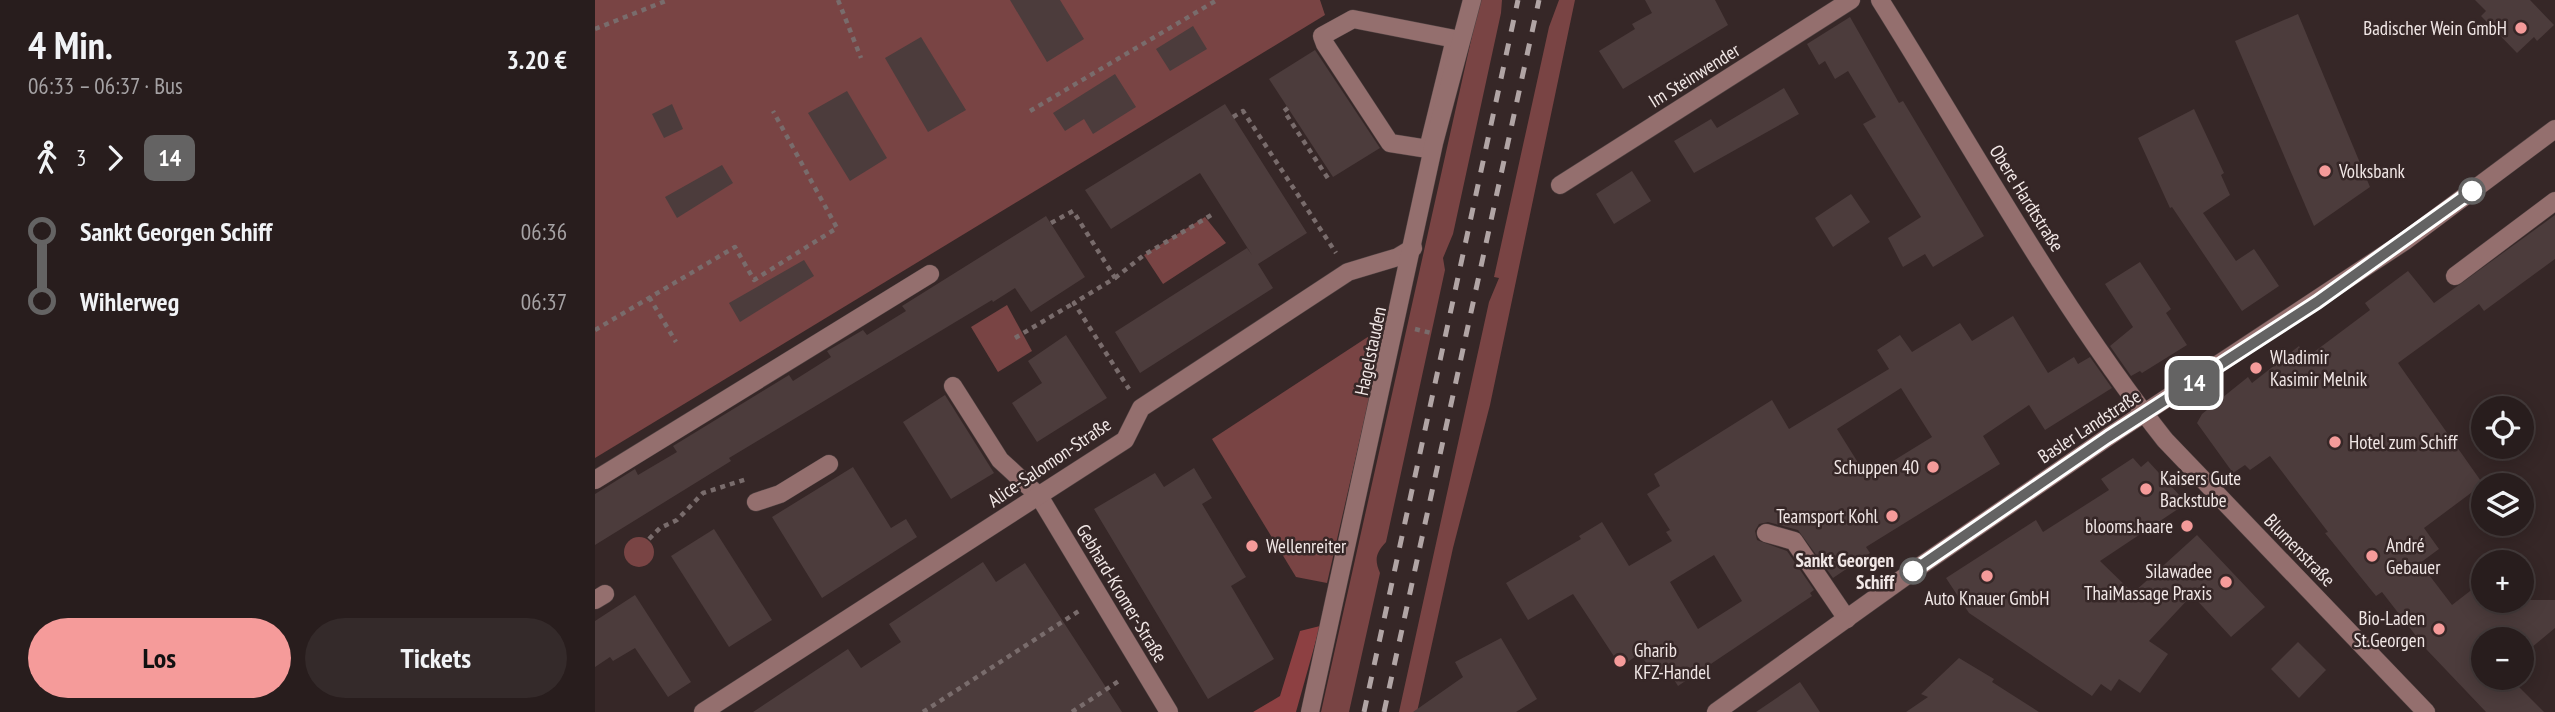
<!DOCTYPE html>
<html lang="de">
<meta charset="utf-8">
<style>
:root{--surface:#281d1d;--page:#342a2a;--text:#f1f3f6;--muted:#a5a2a4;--line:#443b3b;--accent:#f59b9a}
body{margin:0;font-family:"PT Sans Narrow",sans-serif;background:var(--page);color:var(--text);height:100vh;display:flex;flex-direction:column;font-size:26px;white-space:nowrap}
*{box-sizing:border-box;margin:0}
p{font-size:23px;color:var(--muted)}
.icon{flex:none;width:38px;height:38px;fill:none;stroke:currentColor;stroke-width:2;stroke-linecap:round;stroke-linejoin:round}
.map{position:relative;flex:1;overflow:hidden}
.side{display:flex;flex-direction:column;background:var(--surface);width:595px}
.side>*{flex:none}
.badge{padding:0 14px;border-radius:10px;font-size:24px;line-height:46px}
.fabs{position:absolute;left:1876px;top:396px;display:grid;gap:14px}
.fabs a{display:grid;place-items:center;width:63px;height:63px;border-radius:50%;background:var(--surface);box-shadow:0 4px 18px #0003,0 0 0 2px var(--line);font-size:35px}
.map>.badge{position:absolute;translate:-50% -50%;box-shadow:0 0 0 4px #fff}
.legs{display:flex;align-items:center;gap:10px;height:77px;padding:0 28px;font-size:23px}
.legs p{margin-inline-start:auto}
.head{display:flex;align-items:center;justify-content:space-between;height:119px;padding:0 28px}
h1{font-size:38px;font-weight:600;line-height:52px}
.button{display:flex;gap:14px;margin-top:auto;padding:14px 28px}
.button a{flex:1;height:80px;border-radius:42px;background:var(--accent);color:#111;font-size:28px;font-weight:600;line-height:80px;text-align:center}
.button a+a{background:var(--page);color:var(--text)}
ul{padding:0 28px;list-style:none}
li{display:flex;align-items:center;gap:24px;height:70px;font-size:26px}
li i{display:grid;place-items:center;width:10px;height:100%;margin:0 9px;background:currentColor}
li i::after{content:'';width:18px;height:18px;margin:-9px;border:5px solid;border-radius:50%;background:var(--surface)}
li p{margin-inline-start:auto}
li:first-child i{background:linear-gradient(#0000 50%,currentColor 0)}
li:last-child i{background:linear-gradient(currentColor 50%,#0000 0)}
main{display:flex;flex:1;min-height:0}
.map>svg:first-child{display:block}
</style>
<main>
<section class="side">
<div class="head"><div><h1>4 Min.</h1><p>06:33 – 06:37 · Bus</p></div><b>3.20 €</b></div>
<div class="legs"><svg class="icon" aria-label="walk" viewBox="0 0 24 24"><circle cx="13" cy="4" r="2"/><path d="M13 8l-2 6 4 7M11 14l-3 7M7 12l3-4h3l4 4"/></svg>3<svg class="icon" aria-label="forward" viewBox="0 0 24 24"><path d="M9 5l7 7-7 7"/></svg><b class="badge" style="background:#646363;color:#fff">14</b></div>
<ul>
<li><i style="color:#646363"></i><b>Sankt Georgen Schiff</b><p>06:36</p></li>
<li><i style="color:#646363"></i><b>Wihlerweg</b><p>06:37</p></li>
</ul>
<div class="button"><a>Los</a><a>Tickets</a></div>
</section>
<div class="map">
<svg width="1960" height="712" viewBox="0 0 1960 712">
<rect width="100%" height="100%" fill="#362727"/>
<g fill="#794444">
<polygon points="0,0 725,0 730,15 0,458"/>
<path d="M885 0H907L906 13 858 234 848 258 850 270 791 542C781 553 779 559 785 573L754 712H726Z"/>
<polygon points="964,0 980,0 895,405 858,548 822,712 804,712 894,302 904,278 899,277 954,27"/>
<polygon points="610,217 631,243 568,284 549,255"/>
<polygon points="412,305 437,351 403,372 376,327"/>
<polygon points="791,325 732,583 701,577 617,439"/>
<circle cx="44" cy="552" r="15"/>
</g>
<polygon fill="#8d4042" points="725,626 701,712 658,712 685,696 705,631"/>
<g fill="#4c3c3c" fill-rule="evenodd">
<polygon points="415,0 465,0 489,39 452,62"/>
<polygon points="1050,0 1120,0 1133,25 1028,89 1004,51 1040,29 1037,24 1057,13"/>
<polygon points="1880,0 1935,0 1959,25 1942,41 1939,37 1922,53 1886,16 1891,11"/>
<polygon points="1703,14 1775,187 1719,226 1640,41"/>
<polygon points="1255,17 1304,103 1308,101 1389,236 1338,267 1330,254 1308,267 1293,238 1326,217 1268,124 1281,117 1253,71 1240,79 1230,61 1224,65 1212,44"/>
<polygon points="598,26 612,49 575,71 561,49"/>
<polygon points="326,37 371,110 333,132 290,58"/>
<polygon points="720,50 785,148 738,177 674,79"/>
<polygon points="520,74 541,107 498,134 489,119 470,131 458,113"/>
<polygon points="1189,88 1204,114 1099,173 1079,141 1116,119 1122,128"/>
<polygon points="252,91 292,158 255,181 213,113"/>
<polygon points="77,104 88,129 69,138 57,114"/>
<polygon points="630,104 712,233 663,264 678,288 545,373 520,332 652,248 657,255 605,173 516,229 490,190"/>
<polygon points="1599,109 1629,173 1626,175 1635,195 1608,213 1641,261 1659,249 1684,286 1647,311 1577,207 1575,208 1543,138"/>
<polygon points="127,165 138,183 82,218 70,197"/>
<polygon points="1037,171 1056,201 1019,224 1001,194"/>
<polygon points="1256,194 1275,222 1238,247 1220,218"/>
<polygon points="1960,215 1960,259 1889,311 1884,304 1803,363 1888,484 1829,528 1844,549 1825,563 1857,605 1888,581 1888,600 1960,600 1960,628 1936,648 1940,654 1927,664 1927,639 1888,639 1888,677 1914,677 1949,712 1891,712 1832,650 1787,592 1781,596 1730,533 1733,532 1675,456 1655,470 1650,465 1638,473 1602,423 1607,414 1653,377 1657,383 1704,346 1711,358 1775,310 1770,303 1813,271 1839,303"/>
<polygon points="451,216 490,277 436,312 420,288 398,302 397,300 134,458 136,461 0,545 0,494 40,469 43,475 82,452 78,446 194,375 198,381 236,357 232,351 268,330 272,335 311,311 307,306"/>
<polygon points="209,260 219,276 145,322 134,303"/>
<polygon points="1545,262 1576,309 1571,313 1592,345 1547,373 1545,371 1536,376 1515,346 1538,327 1510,284"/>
<path d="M1418 316 1453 373 1479 357 1483 364 1495 357 1517 388 1450 430 1434 405 1388 436 1405 464 1271 547 1275 553 1238 578 1203 530 1173 522 1164 524 1160 531 1162 540 1192 551 1219 590 1215 593 1217 596 1083 686 1071 667 1058 675 1045 653 1026 667 978 594 933 620 911 583 986 539 984 536 1007 522 1034 566 1077 541 1071 532 1075 530 1052 494 1065 486 1059 474 1177 400 1194 429 1294 369 1282 350 1305 335 1317 352 1365 323 1377 341ZM1306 388 1337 437 1272 477 1242 429ZM1119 555 1147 601 1103 629 1075 582Z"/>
<polygon points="471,335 512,398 442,442 417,403 447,383 433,361"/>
<polygon points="350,395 399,473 356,499 308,422"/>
<polygon points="1538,458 1546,467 1553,461 1587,498 1582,503 1586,507 1505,561 1538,593 1602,535 1670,607 1636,637 1597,595 1554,641 1573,654 1545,693 1524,679 1516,691 1506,684 1497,696 1374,613 1351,578 1441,520 1448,532 1514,490 1506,479"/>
<polygon points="258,467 296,528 311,519 322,537 227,598 177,517"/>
<polygon points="599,468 617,498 607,504 651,577 636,586 679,659 613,699 499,509 560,473 569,487"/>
<polygon points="119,529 177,620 134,647 76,556"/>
<polygon points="388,562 401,582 430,563 527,712 158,712 253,649 266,668 306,642 294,624"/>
<polygon points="40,595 96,682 73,697 40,648 18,661 15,657 0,667 0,621"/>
<polygon points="906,638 942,699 921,712 818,712 868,677 860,662"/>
<polygon points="1703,642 1731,670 1704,698 1676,669"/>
<polygon points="1364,658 1399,679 1397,682 1444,712 1311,712 1333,697 1326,694"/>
<polygon points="1205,682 1225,712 1161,712"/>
</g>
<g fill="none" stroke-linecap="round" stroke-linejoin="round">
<defs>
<g id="minor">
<path d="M1285 0C1378 148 1462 303 1570 440L1831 712"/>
<polygon points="758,19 860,39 833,149 795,143 730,44 727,36"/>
<polyline points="965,185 1256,0"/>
<polyline points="1860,276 1960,201"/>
<polyline points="358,386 405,460 444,496 574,712"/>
<polyline points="0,480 335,274"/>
<polyline points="161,502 185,494 234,464"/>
<polyline points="1171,533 1199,541 1252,619"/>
<polyline points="0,600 10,594"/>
<polyline points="108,712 530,440 546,408 753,272 803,257 818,248"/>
<polyline points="715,712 839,143 877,0"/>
<polyline points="1121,712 1318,571 1513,437 1810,241 1960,129"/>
</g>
</defs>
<use href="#minor" stroke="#504242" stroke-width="19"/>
<g stroke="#796c6c" stroke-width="4.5" stroke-dasharray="5 5" stroke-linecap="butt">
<polyline points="243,0 266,58"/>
<polyline points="0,29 73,0"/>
<polyline points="693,108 689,111 734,180"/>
<polyline points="435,111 622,0"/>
<polyline points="638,117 648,111 741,253"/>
<polyline points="456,223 478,211 520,278 479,303 534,389"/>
<polyline points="520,278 549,255 618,214"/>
<polyline points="54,297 81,342"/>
<polyline points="820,329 836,333"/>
<polyline points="0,330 140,247 159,280 242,228 178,111"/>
<polyline points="420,338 479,303"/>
<polyline points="54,539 65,528 82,520 108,493 152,479"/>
<polyline points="328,712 487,609"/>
<polyline points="477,712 527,679"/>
</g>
<use href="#minor" stroke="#946f6e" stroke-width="18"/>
<g stroke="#b1a5a5" stroke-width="5" stroke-dasharray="12 12" stroke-linecap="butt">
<polyline points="769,712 923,0"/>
<polyline points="789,712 944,0"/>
</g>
</g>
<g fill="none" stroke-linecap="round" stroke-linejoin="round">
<defs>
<polyline id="line-1" points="1318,571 1513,437 1722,302 1877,191"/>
</defs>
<use href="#line-1" stroke="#fff" stroke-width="16"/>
<use href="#line-1" stroke="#646363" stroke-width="10"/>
</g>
<g fill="#f59b9a" stroke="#362727" stroke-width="2.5">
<circle cx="1926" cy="28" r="7"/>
<circle cx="1730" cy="171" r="7"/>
<circle cx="1661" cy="368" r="7"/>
<circle cx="1740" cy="442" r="7"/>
<circle cx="1338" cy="467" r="7"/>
<circle cx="1551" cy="489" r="7"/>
<circle cx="1297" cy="516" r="7"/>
<circle cx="1592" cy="526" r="7"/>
<circle cx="657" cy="546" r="7"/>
<circle cx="1777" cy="556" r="7"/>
<circle cx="1392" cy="576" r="7"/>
<circle cx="1631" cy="582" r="7"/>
<circle cx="1844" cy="629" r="7"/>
<circle cx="1025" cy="661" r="7"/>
</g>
<g fill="#fff" stroke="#646363" stroke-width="3.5">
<circle cx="1877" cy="191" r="12"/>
<circle cx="1318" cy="571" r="12"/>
</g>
<g text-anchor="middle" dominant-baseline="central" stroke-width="5" stroke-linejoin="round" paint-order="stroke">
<g font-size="19" fill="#f1e7e6" stroke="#362727" text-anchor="start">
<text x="1912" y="28" text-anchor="end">Badischer Wein GmbH</text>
<text x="1744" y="171">Volksbank</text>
<text x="1675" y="357">Wladimir<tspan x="1675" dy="22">Kasimir Melnik</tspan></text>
<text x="1754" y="442">Hotel zum Schiff</text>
<text x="1324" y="467" text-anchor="end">Schuppen 40</text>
<text x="1565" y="478">Kaisers Gute<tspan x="1565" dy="22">Backstube</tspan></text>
<text x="1283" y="516" text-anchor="end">Teamsport Kohl</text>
<text x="1578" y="526" text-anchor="end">blooms.haare</text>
<text x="1791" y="545">André<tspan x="1791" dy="22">Gebauer</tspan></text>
<text x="671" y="546">Wellenreiter</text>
<text x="1617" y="571" text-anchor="end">Silawadee<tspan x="1617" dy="22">ThaiMassage Praxis</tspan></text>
<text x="1392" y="598" text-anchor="middle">Auto Knauer GmbH</text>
<text x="1830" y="618" text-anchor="end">Bio-Laden<tspan x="1830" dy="22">St.Georgen</tspan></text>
<text x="1039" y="650">Gharib<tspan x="1039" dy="22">KFZ-Handel</tspan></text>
</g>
<g font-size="19" fill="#f1e7e6" stroke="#362727">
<text transform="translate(1099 75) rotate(-32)">Im Steinwender</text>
<text transform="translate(1432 198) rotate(58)">Obere Hardtstraße</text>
<text transform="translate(775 351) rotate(-78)">Hagelstauden</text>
<text transform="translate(1494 426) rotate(-33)">Basler Landstraße</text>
<text transform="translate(454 462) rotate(-34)">Alice-Salomon-Straße</text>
<text transform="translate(1705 550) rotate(46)">Blumenstraße</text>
<text transform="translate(527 593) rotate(59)">Gebhard-Kromer-Straße</text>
</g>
<g font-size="19" font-weight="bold" fill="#f1e7e6" stroke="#362727" text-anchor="end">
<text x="1299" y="560">Sankt Georgen<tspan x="1299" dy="22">Schiff</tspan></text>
</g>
</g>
</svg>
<div class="fabs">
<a><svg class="icon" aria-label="locate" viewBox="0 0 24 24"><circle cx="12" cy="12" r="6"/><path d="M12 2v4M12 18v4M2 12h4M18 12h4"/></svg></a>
<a><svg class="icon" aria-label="layers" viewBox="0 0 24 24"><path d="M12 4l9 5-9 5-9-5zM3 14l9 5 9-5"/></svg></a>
<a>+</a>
<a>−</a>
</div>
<b class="badge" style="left:1599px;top:383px;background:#646363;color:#fff">14</b>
</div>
</main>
